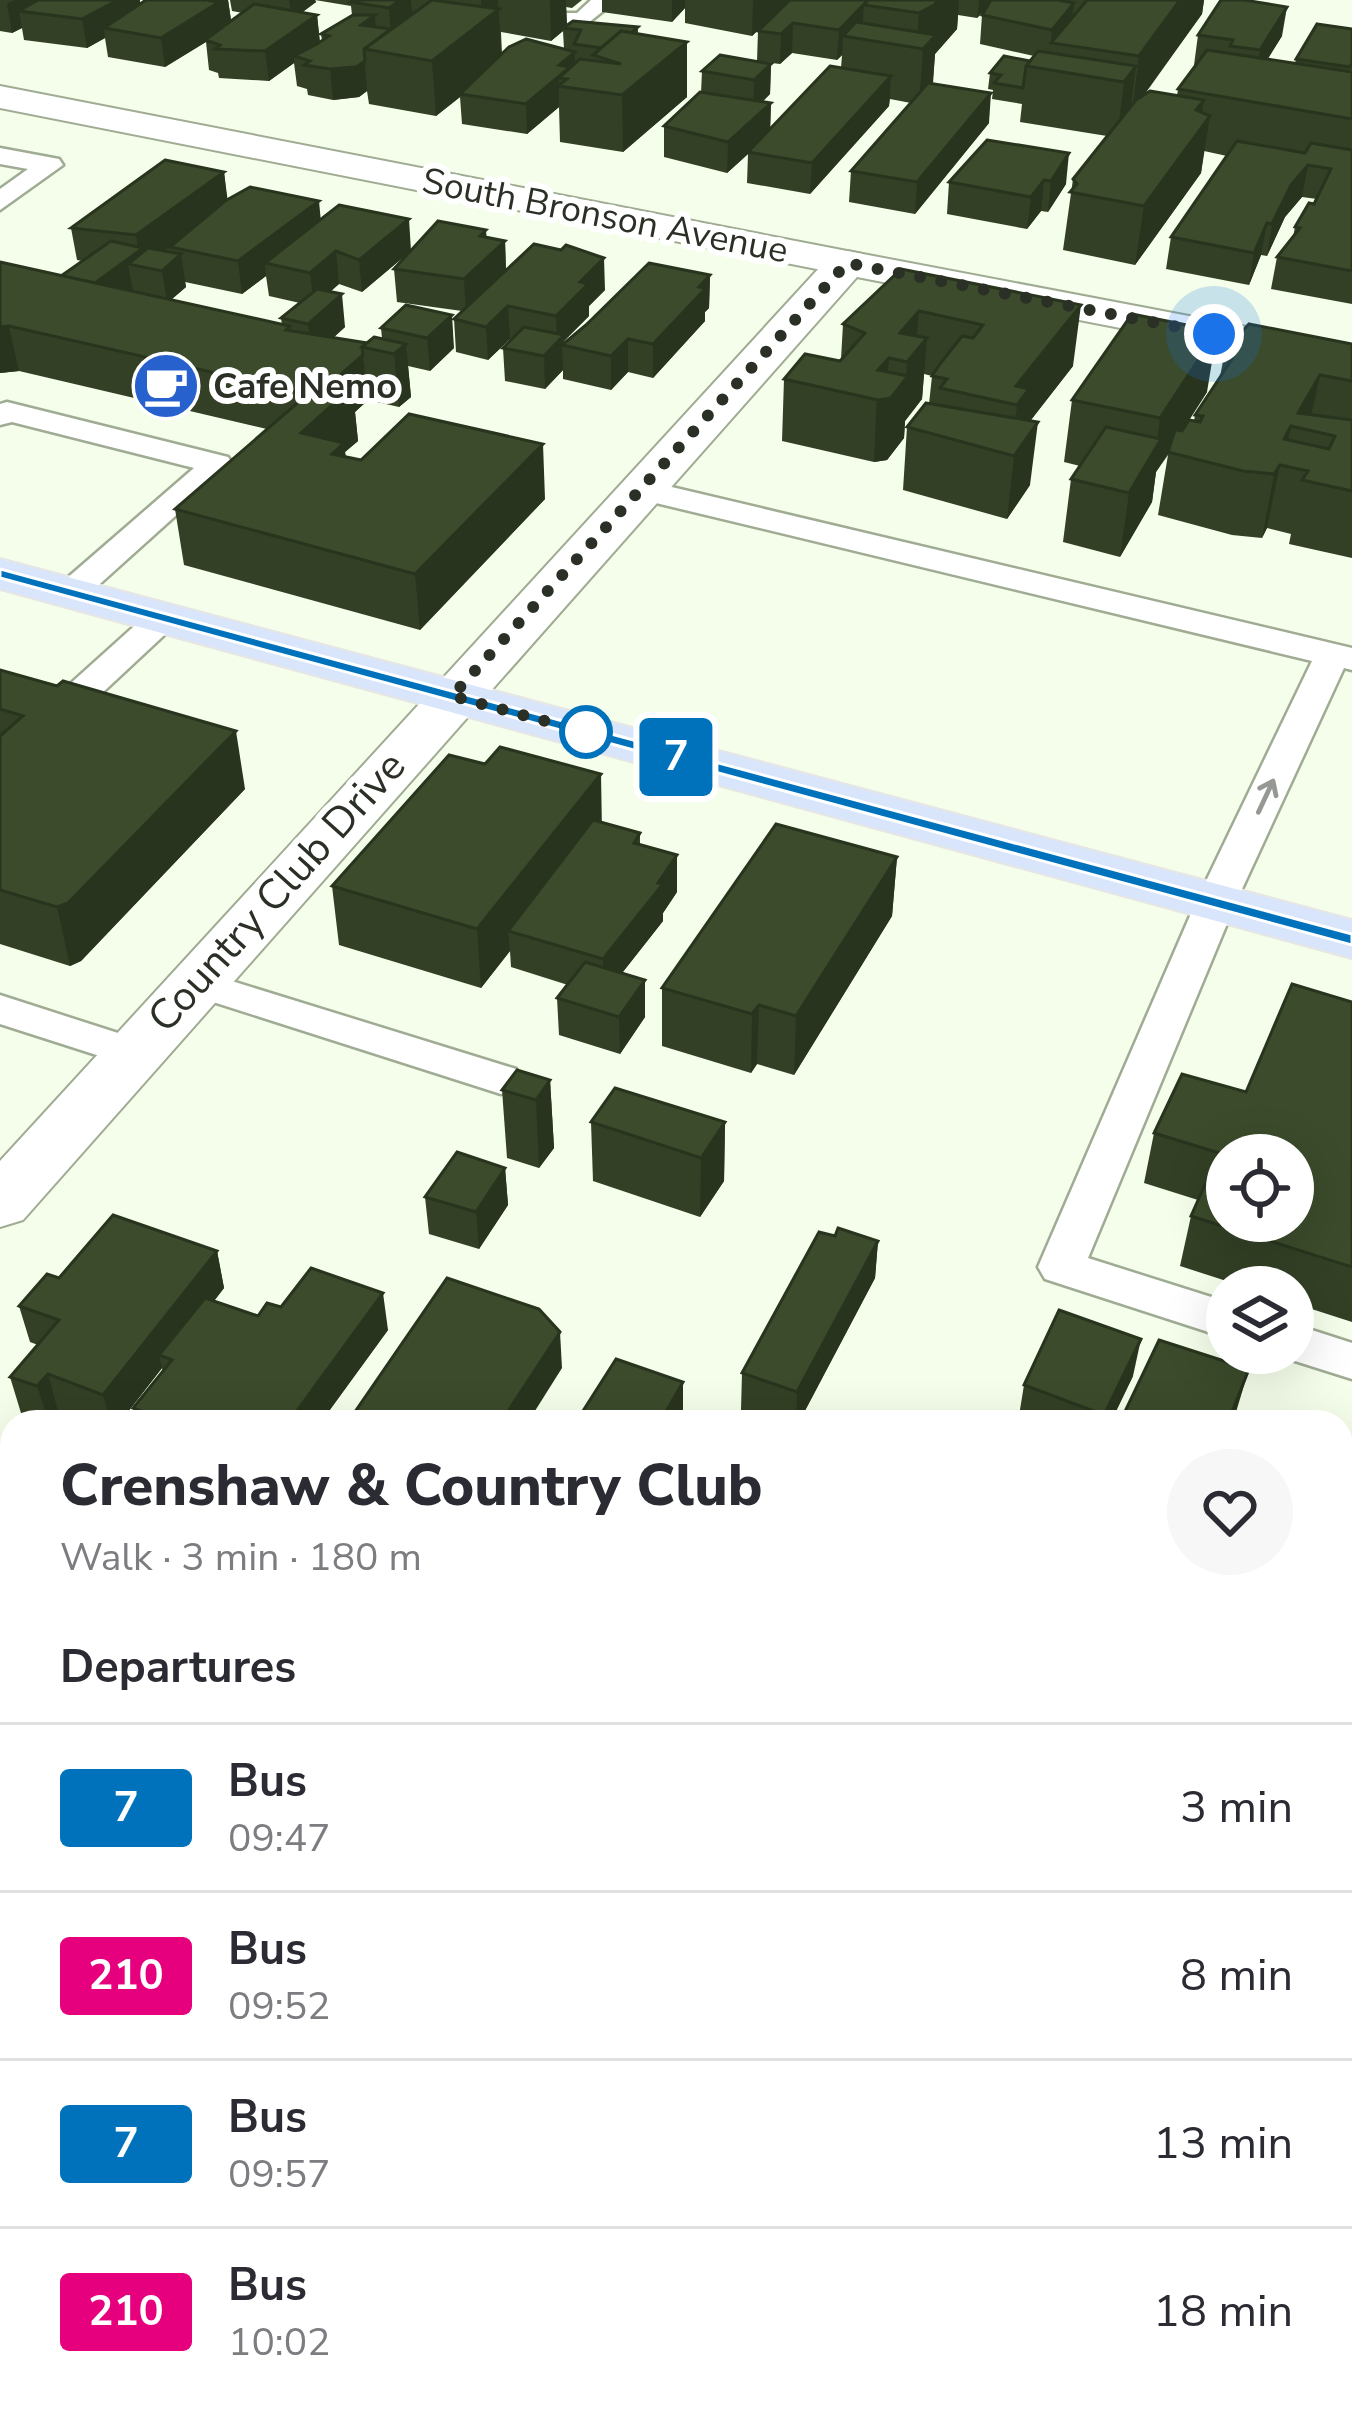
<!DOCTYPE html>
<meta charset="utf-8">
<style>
:root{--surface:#fff;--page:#f7f7f7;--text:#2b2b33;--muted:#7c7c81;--line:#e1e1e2}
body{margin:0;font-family:"Nunito Sans",sans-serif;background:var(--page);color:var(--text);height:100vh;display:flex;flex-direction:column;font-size:45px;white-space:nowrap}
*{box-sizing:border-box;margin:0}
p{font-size:39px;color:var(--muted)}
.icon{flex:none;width:66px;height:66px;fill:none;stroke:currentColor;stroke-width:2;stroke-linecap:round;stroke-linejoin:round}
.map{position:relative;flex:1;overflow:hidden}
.drawer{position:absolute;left:0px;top:1410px;width:1353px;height:1011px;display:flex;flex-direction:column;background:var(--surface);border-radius:36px 36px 0 0;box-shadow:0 12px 48px #0002}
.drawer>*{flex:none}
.badge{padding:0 24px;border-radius:9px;font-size:42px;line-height:78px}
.controls{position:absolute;left:1206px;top:1134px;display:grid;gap:24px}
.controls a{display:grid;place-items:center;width:108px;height:108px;border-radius:50%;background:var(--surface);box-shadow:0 12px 48px #0002;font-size:60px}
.you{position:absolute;width:60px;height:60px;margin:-30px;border:9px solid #fff;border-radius:50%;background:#1a73e8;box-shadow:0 0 0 18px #1a73e833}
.map>.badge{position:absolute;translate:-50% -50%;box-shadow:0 0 0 6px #fff}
h2{padding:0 60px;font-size:45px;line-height:108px}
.round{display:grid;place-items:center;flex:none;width:126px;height:126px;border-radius:63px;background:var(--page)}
.headline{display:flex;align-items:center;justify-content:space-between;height:204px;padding:0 60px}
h1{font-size:57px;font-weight:800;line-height:90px}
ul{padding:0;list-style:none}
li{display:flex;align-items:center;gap:36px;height:168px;padding:0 60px;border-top:3px solid var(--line)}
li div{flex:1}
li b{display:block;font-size:45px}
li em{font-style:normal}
li .badge{min-width:132px;font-weight:700;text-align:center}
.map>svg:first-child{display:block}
</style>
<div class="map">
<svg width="1352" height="2420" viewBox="0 0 1352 2420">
<rect width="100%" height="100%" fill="#f4feea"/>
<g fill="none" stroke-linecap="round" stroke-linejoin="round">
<defs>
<g id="service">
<polygon points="421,0 480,0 567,13 577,13 591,0 617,0 583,27 433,7"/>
<polygon points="0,148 59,159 63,165 0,210 0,189 28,169 0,164"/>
<polygon points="7,402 228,457 233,464 82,600 58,600 53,593 58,586 194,468 12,422 0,425 0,404"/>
<polygon points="642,480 1352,648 1352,670 1344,668 1236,902 1088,1258 1227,1302 1227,1338 1045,1279 1038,1267 1196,902 1312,661 631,497 626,490"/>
<polygon points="163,608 175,611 180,618 175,625 56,736 30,736 25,728 30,720 151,611"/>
<polygon points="196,970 516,1069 522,1079 516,1089 501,1094 182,992 176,983 182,974"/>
<polygon points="0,995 149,1043 155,1053 149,1063 134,1067 0,1024"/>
<polygon points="1293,1324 1352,1343 1352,1379 1276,1355 1293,1353"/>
</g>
<g id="minor">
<polygon points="0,86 847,251 862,254 868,263 862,272 847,275 0,108"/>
<polygon points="0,1660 12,1664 12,1733 0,1729"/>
<polygon points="1341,2228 1352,2232 1352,2326 1341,2322"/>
</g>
<polygon id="tertiary" points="847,251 1352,347 1352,373 857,277 23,1220 0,1227 0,1161 832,254"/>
<polygon id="primary" points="0,559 1352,920 1352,958 0,589"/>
</defs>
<use href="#service" stroke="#9fac93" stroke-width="5"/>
<use href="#minor" stroke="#9fac93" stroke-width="4"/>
<use href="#tertiary" stroke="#9fac93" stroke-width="4"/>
<use href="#primary" stroke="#e6e6e5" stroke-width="4"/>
<use href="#service" fill="#fff" fill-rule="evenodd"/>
<use href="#minor" fill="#fff" fill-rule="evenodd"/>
<use href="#tertiary" fill="#fff" fill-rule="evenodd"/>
<use href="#primary" fill="#d9e5fb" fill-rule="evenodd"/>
</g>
<g fill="#334025" fill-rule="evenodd">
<path d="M0 0H140V4L144 0H228L231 20 222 26V28L243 13 232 11 230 0H582L572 8 566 7 567 25 638 27V34L687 97 623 152 560 142 559 107 527 134 462 124 460 97 436 116 369 104 367 91 359 97 333 100 308 95 307 89 297 86 294 63 269 81 219 78 218 73 209 70 206 42 165 67 108 57 105 38 87 48 24 40 22 28 12 33 0 31ZM315 0 351 6 352 15 321 34 322 41 320 42 317 15 301 13 316 2ZM563 31 564 49 502 54 501 32 551 41Z"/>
<polygon points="602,0 789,0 752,36 685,23 685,8 672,22 602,12"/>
<polygon points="790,0 1204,0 1202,14 1143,95 1177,96 1178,89 1196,65 1194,65 1198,35 1282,36 1267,59 1295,63 1296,59 1352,29 1352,304 1271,289 1277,257 1293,237 1295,227 1317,199 1302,197 1285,217 1267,256 1261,255 1249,285 1166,269 1171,237 1227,156 1204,151 1201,173 1135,265 1063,250 1073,179 1107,136 1020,122 1022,104 992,99 993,90 988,89 990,73 1030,61 1034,56 980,44 982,15 987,8 977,18 958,15 957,29 935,54 933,84 989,123 915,214 849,202 851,171 911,103 890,99 889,106 810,194 747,183 748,154 727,173 664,157 664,126 701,93 702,71 771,64 770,94 762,102 771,103 770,129 841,68 842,55 837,60 792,53 780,64 757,61 758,31"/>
<polygon points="987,140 1066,184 1048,212 1041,211 1027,229 947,214 949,182"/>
<path d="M224 172 227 200 321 220 411 250 487 238 505 241 506 270 605 290 589 306V316L564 341V344L710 275 709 308 705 312V321L653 378 628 372 611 390 563 379V370L545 389 505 381 503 348 512 339H510L488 360 456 352 454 319 462 311 397 302 394 269 408 253 362 292 339 284 330 292 345 327 333 338 367 343 382 338 381 328 406 305 454 348 430 371 408 366 411 397 399 407 368 400 355 412 358 441 345 452 346 457 545 499 420 630 184 565 175 509 267 429 19 371 0 373V262L61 276 82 261 77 260 71 228ZM266 276 269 296 300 303 281 318 282 325 171 300 186 287 185 282 242 294Z"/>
<polygon points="901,269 1073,366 1030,421 1030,485 1007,519 903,490 907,427 929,404 932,376 924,374 922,399 905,421 904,438 887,460 874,462 782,441 784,379 840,361 841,359 843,324"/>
<polygon points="1352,344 1352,558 1289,544 1291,534 1267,528 1262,538 1232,535 1158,515 1168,455 1156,472 1152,502 1120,557 1063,542 1071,479 1080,466 1064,462 1072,400 1207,392 1189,420 1194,421 1195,415 1220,377 1225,350"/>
<polygon points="0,670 245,789 81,961 70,966 0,944"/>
<polygon points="602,823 640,833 640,845 677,855 677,892 663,913 663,921 622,973 645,1017 620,1054 559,1035 557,998 568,985 511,967 510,951 481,988 339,945 332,886"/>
<polygon points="897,857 892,916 794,1075 757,1064 751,1073 662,1046 662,988"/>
<polygon points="1352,1002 1352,1322 1293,1303 1293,1287 1245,1287 1180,1266 1191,1216 1198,1200 1144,1183 1154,1133 1246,1092"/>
<polygon points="550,1080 554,1148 539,1168 507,1158 502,1090"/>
<polygon points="591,1122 725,1122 724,1181 700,1217 593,1181"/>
<polygon points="505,1168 508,1205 479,1249 429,1234 425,1197"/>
<polygon points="835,1236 878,1241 875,1278 799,1422 776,1422 741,1410 742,1373"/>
<polygon points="217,1251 224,1288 214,1301 258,1316 281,1307 388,1330 321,1422 137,1422 133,1408 163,1372 162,1368 120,1422 88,1422 58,1411 49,1422 46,1422 21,1413 10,1377 38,1345 30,1342 19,1306 59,1278"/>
<polygon points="1133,1376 1111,1421 1114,1422 1018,1422 1024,1385"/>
<polygon points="1352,1442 1352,1686 1341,1682 1341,1454"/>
<polygon points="1352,1856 1352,1909 1341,1905 1341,1895"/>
</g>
<g fill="#29341e">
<polygon points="14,0 70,0 19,11 22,28 12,33 7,4"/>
<polygon points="115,0 140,0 140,4 104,28 105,38 87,48 82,19"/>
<polygon points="212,0 228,0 231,20 222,26 222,32 165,67 161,38"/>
<polygon points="289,0 315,0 316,2 292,20"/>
<polygon points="400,0 411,0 413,21 391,38 389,8"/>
<polygon points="481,0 498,0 502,63 460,94 460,97 436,116 432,61 482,22"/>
<polygon points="550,0 566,0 567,28 563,28 563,31 551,41"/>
<polygon points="672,0 685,0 685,8 672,22"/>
<polygon points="753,0 789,0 752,36"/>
<polygon points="939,0 959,0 957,29 935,54 932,90 919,104 923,49 916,48 919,13"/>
<polygon points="979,0 994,0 977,18"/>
<polygon points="1064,0 1070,0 1069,9 1074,3 1070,32 1051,43 1049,60 1052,30"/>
<polygon points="1180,0 1204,0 1202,14 1132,112 1139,56"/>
<polygon points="864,5 862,34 843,36 842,55 837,60 839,30"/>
<polygon points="1287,7 1282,36 1263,67 1256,74 1260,50"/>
<polygon points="317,15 320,45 294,56 294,63 269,81 265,51"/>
<polygon points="375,15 377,45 361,25"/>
<polygon points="793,23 792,53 780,64 781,34"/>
<polygon points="687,42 687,97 623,152 622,95"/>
<polygon points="575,52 575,82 559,78 559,107 527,134 526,104 559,65"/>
<polygon points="365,61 367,91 359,97 333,100 330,69"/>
<polygon points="771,64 770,94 753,111 754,80"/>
<polygon points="1136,66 1129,121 1117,138 1124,82"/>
<polygon points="891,76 889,106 810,194 812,163"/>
<polygon points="991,93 989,123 915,214 917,182"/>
<polygon points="1204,100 1199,131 1210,116 1201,173 1135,265 1144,206 1196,110"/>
<polygon points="771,103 770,134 727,173 728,142"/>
<polygon points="1069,153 1066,184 1048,212 1051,181"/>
<polygon points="1308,165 1302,197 1285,217 1267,256 1272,224 1291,185"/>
<polygon points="224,172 228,203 146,264 128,264 133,292 83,292 138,251 136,235"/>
<polygon points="1044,180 1041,211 1027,229 1031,197"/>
<polygon points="319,201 322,233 265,263 266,276 242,294 238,261"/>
<polygon points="409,219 411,251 362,292 359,260"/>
<polygon points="1267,223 1261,255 1249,285 1254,253"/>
<polygon points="486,230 488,257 505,241 506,273 466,312 464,279 480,236"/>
<polygon points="336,251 339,284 314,305 310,273"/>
<polygon points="181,254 186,287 167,303 162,271"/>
<polygon points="604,258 605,290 589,306 589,316 564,341 564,346 562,345 563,370 545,389 544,356 557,342 556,316 580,282"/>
<polygon points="710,275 709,308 705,312 705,321 653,378 653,344"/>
<polygon points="342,294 345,327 312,357 308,324"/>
<polygon points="1081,305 1073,366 1024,429 1038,422 1030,485 1007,519 1014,456 1011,455 1017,405 1016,386"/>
<polygon points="508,306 510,339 488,360 486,327"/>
<polygon points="919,311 916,351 927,338 922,399 905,421 904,438 887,460 874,462 878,370 889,358 886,398 906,379 907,362 900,333"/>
<polygon points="452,315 454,348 430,371 427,338"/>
<polygon points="9,326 19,371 0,373 0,327"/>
<polygon points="1217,331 1207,392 1156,472 1152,502 1120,557 1129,493 1156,449 1160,418"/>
<polygon points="628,339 628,372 611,390 611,356"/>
<polygon points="406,344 411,397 399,407 394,354"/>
<polygon points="363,355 368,400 355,412 358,441 345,452 350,497 301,433 316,396"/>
<polygon points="1320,375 1308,430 1298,413"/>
<polygon points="1291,426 1283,465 1280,465 1267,528 1262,538 1274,474 1284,439"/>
<polygon points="543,444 545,499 420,630 415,574"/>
<polygon points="236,731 245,789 81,961 70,966 57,907"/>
<polygon points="601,774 602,832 508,931 510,951 481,988 477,929"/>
<polygon points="677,855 677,892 663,913 663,921 604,996 603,959"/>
<polygon points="897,857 892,916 794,1075 796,1016"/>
<polygon points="645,980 645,1017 620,1054 619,1017"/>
<polygon points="759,1005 757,1064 751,1073 752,1014"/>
<polygon points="550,1080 554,1148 539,1168 536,1100"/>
<polygon points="725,1122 724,1181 700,1217 701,1158"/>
<polygon points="505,1168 508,1205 479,1249 476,1212"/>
<polygon points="878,1241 875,1278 799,1422 796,1422 797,1392"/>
<polygon points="217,1251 224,1288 169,1359 159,1355 162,1368 120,1422 111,1422 103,1395"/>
<polygon points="383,1293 388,1330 321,1422 289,1422"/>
<polygon points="560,1332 562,1368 528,1422 501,1422"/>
<polygon points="1141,1339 1133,1376 1111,1422 1102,1422 1104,1415"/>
<polygon points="1249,1369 1233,1422 1228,1422"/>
<polygon points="48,1374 58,1411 49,1422 37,1386"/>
<polygon points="683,1382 683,1418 681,1422 663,1422 663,1417"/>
<polygon points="12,2222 12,2275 0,2295 0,2242"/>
<polygon points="185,2409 211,2409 205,2420 180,2420"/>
<polygon points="456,2409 474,2409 469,2420 451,2420"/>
</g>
<g fill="#3b4b2b" stroke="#29341e" stroke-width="3" fill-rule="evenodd">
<polygon points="38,0 118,0 82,19 19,11"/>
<polygon points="146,0 212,0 211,1 219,2 161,38 104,28"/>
<polygon points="354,0 400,0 389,8 351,2"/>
<polygon points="432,0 499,9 432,61 364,49"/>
<polygon points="790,0 868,0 839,30 793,23 781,34 758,31"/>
<polygon points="868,0 939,0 934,5 919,13 864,5"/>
<polygon points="991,0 1064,0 1063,1 1074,3 1052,30 982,15"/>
<polygon points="1087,0 1180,0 1139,56 1051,43"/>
<polygon points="1221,0 1244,0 1287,7 1260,50 1230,46 1233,40 1198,35"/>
<polygon points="254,4 317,15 265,51 215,49 220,45 205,40"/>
<polygon points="353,15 375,15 361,25 391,29 364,49 365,61 356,67 330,69 304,65 310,61 294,56 317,44 329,36 321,34"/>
<polygon points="573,21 638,27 631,33 621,31 601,48 574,44 581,30 563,28"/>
<polygon points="856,22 936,35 923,49 843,36"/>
<polygon points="1317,24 1352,29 1352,63 1350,67 1296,59"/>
<polygon points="621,31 687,42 622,95 558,86 567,79 559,78 580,59 621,64 593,55"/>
<polygon points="526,39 575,52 559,65 570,67 526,104 460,94 509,47"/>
<polygon points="1207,50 1352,72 1352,119 1178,89"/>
<polygon points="1038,51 1136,66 1124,82 1026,66"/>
<polygon points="720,55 771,64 754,80 702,71"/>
<polygon points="1004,56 1030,61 1026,66 1023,88 994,83 1001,75 990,73"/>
<polygon points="830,66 891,76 812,163 748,152"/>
<polygon points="928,83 991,93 917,182 851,171"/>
<polygon points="1150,91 1204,100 1196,110 1210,116 1144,206 1070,192 1077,184 1073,179 1136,100"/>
<polygon points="700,92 771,103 728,142 664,126"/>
<polygon points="987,140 1069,153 1051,181 1044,180 1031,197 949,182"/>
<polygon points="1237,141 1305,153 1311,143 1352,150 1352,271 1277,257 1300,228 1295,227 1309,203 1314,204 1331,169 1308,165 1291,185 1272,224 1267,223 1254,253 1171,237"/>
<polygon points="165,160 224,172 136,235 71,228"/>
<polygon points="250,187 319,201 238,261 170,247 225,201"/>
<polygon points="339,205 409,219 359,260 336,251 310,273 265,263"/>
<polygon points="438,221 486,230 480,236 505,241 464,279 394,269"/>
<polygon points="111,241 143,248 95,283 61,276"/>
<polygon points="534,244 561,250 566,245 604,258 580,282 588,284 556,316 508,306 486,327 454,319"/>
<polygon points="148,248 181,254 162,271 128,264"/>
<polygon points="0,262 290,326 286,330 367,343 362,347 363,355 332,382 324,380 308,394 9,326 0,327"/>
<polygon points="649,263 710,275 699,287 706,288 653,344 628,339 611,356 562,345 586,325"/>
<polygon points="901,269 1081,305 1016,386 1029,389 1017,405 940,388 947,379 932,376 940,364 962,336 973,338 983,325 919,311 900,333 927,338 907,362 889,358 878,370 908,376 891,398 878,400 784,379 805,354 840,361 865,333 843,324"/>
<polygon points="317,289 342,294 308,324 281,318"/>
<polygon points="406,305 452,315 427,338 381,328"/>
<polygon points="1132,314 1217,331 1160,418 1072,400"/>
<path d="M1249 324 1352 344V381L1320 375 1298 413 1352 420V491L1302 480 1308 471 1280 465 1274 474 1243 471 1168 452 1175 430 1182 431 1189 420 1200 422 1203 416 1195 415 1232 359 1225 350ZM1291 426 1335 436 1329 449 1284 439Z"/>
<polygon points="524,327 564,335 544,356 503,348"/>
<polygon points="374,337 406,344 394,354 362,347"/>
<polygon points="324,380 352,387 301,433 344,443 332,454 361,460 409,414 543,444 415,574 175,509"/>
<polygon points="926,403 1038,422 1014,456 907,427"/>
<polygon points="1106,427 1161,439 1129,493 1071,479"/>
<polygon points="0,670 57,686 63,681 236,731 68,903 57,907 0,890 0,736 23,716 0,709"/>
<polygon points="500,747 601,774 477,929 332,886 449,755 485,764"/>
<polygon points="593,820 640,833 634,843 677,855 658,883 663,884 603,959 508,931"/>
<polygon points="776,824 897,857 796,1016 759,1005 752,1014 662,988"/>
<polygon points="585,962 645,980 619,1017 557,998"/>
<path d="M1292 984 1352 1002V1267L1191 1216 1219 1153 1154 1133 1182 1074 1246 1092ZM1227 1155H1293V1221H1227Z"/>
<polygon points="517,1070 550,1080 536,1100 502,1090"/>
<polygon points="615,1088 725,1122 701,1158 591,1122"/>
<polygon points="457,1152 505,1168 476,1212 425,1197"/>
<polygon points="113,1215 217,1251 103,1395 48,1374 37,1386 10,1377 59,1320 19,1306 47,1274 59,1278"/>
<polygon points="838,1228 878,1241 797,1392 742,1373 819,1232 835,1236"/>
<polygon points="311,1268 383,1293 289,1422 169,1422 133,1408 172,1360 159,1355 205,1298 258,1316 267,1303 281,1307"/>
<polygon points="447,1278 539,1309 560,1332 501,1422 348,1422"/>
<polygon points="1059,1310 1141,1339 1104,1415 1024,1385"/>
<polygon points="1159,1340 1249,1369 1228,1422 1120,1422"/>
<polygon points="616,1359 683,1382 663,1417 677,1422 576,1422"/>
<polygon points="1346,1440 1352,1442 1352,1573 1341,1569 1341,1454"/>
<polygon points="1352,1584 1352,1647 1341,1643 1341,1631"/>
<polygon points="5,2068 12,2072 12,2222 0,2242 0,2075"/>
<polygon points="12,2310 12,2409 185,2409 180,2420 0,2420 0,2330"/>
<polygon points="276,2409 456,2409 451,2420 270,2420"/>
<polygon points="572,2409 715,2409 737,2420 567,2420"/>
</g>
<defs><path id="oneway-shaft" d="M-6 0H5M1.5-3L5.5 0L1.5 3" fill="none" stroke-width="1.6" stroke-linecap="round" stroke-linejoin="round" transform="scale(3)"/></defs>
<use stroke="#959893" href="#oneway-shaft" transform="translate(1266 796) rotate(-65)"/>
<polygon fill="#0072bc" stroke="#fff" stroke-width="3" points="0,569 1352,934 1352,945 0,578"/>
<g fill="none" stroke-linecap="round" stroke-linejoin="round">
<polyline stroke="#2b3027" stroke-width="12" stroke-dasharray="0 21.6" points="586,732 452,696 847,263 1214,334"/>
</g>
<defs>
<symbol id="cafe-disc" viewBox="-11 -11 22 22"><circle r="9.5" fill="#2761ce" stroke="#fff"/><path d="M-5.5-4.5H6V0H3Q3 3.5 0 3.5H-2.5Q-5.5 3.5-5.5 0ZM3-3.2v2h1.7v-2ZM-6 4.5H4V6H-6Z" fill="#fff"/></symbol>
</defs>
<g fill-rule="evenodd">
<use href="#cafe-disc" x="128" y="348" width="76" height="76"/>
</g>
<circle fill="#fff" stroke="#0072bc" stroke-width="6" cx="586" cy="732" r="24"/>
<g text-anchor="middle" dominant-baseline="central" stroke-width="12" stroke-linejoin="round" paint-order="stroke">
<g font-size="36" fill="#2b3027" stroke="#fff">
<text transform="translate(605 216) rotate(11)">South Bronson Avenue</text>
</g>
<g font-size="36" font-weight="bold" fill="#2b3027" stroke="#fff" text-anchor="start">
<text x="213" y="386">Cafe Nemo</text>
</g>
<g font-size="42" fill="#2b3027" stroke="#fff">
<text transform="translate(277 892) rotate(-48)">Country Club Drive</text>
</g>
</g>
</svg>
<div class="controls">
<a><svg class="icon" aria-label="locate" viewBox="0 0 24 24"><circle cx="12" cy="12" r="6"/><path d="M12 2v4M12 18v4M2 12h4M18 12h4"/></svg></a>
<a><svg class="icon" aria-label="layers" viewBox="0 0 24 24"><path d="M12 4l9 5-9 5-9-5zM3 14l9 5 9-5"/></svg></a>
</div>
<div class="you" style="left:1214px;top:334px"></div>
<b class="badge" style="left:676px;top:757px;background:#0072bc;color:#fff">7</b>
<section class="drawer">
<div class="headline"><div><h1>Crenshaw &amp; Country Club</h1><p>Walk · 3 min · 180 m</p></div><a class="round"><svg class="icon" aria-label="heart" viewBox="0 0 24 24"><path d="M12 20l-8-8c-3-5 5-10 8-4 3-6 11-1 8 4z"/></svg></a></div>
<h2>Departures</h2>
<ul>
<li><span class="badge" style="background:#0072bc;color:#fff">7</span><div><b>Bus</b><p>09:47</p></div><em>3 min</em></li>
<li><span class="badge" style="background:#e6007e;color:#fff">210</span><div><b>Bus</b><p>09:52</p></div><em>8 min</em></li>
<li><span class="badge" style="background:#0072bc;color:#fff">7</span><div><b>Bus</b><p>09:57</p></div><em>13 min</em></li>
<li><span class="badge" style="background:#e6007e;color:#fff">210</span><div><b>Bus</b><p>10:02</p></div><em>18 min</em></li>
</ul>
</section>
</div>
